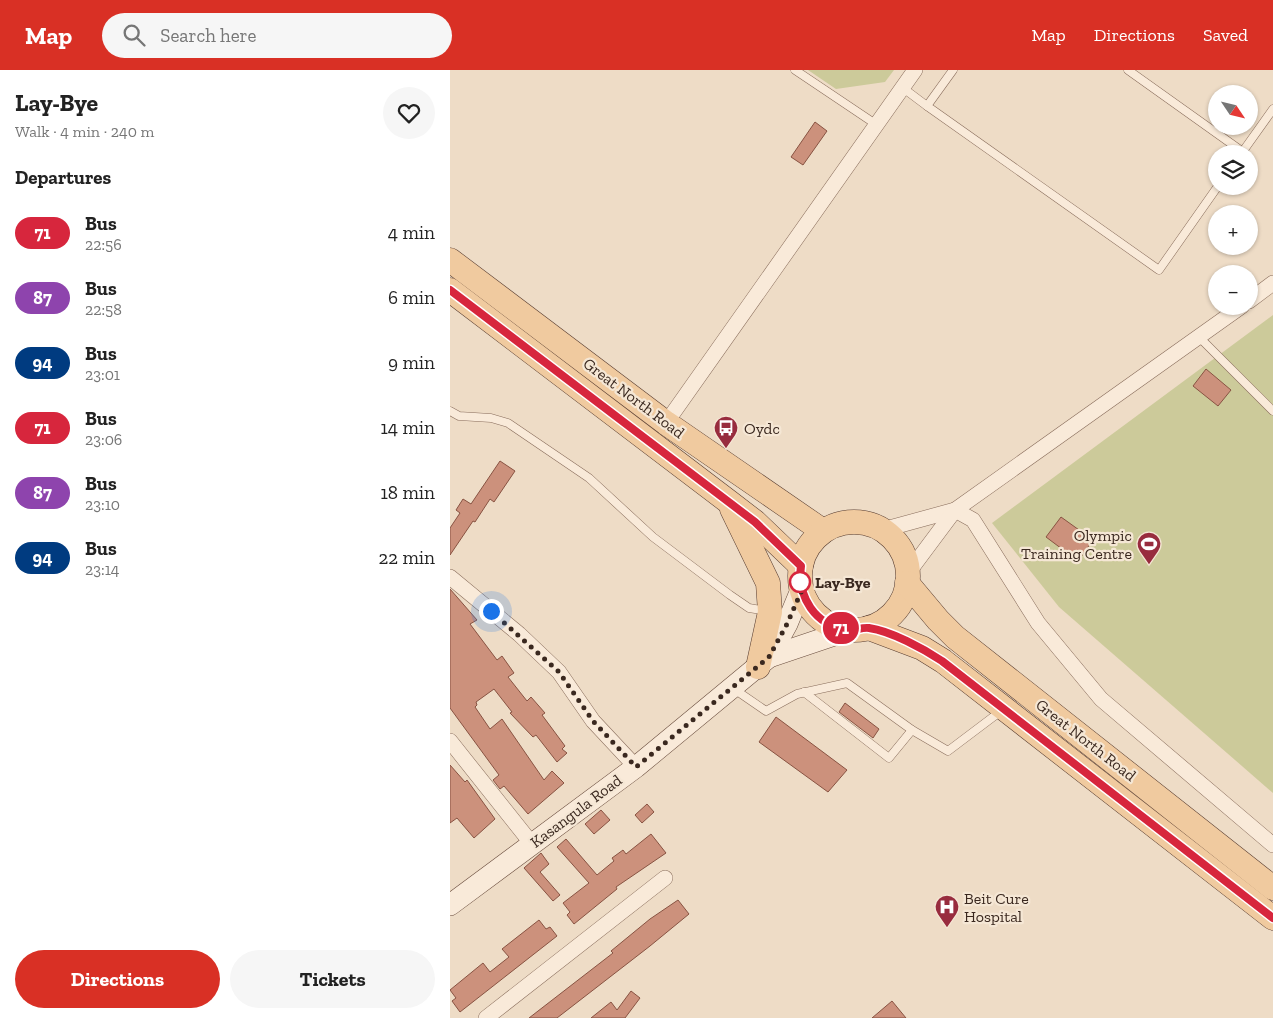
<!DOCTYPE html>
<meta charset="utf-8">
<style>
:root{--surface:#fff;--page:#f6f6f6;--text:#222;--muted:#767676;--accent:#d93025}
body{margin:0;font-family:"Zilla Slab",serif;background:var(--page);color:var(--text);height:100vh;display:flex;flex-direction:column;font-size:19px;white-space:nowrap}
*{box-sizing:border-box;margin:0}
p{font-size:16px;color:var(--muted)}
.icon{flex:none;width:28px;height:28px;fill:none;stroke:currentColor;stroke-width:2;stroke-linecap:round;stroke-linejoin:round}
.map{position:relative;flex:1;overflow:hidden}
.drawer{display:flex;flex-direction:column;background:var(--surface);width:450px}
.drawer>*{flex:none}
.badge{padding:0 10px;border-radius:16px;font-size:18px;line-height:32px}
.needle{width:32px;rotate:125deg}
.buttons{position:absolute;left:758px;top:15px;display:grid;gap:10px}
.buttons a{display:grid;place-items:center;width:50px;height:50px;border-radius:50%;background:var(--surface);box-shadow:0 1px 4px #0004;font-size:25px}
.you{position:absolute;width:25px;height:25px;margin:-12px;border:4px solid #fff;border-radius:50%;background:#1a73e8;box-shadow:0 0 0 8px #1a73e833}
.map>.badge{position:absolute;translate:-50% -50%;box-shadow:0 0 0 2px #fff}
h2{padding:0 15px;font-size:19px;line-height:45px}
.round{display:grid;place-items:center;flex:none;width:52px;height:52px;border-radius:26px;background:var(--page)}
.headline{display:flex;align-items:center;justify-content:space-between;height:85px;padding:0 15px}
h1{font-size:24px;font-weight:800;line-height:38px}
.button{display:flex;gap:10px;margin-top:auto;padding:10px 15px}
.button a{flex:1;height:58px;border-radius:30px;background:var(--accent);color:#fff;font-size:20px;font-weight:800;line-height:58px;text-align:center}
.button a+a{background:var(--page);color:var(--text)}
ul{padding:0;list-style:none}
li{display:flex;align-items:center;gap:15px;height:65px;padding:0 15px}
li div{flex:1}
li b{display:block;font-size:19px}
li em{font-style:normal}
li .badge{min-width:55px;font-weight:700;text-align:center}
header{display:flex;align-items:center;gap:30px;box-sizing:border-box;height:70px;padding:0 25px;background:var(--accent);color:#fff}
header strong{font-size:24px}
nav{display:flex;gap:28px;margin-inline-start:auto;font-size:18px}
.search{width:350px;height:45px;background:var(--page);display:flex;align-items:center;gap:12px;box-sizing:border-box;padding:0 18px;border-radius:28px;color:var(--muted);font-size:19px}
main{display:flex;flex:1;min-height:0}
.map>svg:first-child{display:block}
</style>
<header>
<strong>Map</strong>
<div class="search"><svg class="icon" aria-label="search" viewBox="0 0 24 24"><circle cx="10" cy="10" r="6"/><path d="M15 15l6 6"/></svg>Search here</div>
<nav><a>Map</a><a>Directions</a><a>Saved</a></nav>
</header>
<main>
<section class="drawer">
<div class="headline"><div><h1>Lay-Bye</h1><p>Walk · 4 min · 240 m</p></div><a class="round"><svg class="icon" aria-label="heart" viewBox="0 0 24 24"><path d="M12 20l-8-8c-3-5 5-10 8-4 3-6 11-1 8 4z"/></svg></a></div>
<h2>Departures</h2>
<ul>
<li><span class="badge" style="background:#d7263d;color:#fff">71</span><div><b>Bus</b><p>22:56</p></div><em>4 min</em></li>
<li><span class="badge" style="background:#8e44ad;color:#fff">87</span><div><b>Bus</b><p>22:58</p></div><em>6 min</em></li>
<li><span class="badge" style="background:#003b80;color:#fff">94</span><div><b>Bus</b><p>23:01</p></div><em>9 min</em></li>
<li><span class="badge" style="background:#d7263d;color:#fff">71</span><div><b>Bus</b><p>23:06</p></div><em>14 min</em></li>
<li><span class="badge" style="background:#8e44ad;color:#fff">87</span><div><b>Bus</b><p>23:10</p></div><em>18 min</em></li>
<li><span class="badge" style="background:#003b80;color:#fff">94</span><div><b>Bus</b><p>23:14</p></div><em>22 min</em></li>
</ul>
<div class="button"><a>Directions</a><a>Tickets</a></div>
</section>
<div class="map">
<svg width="823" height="948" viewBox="0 0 823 948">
<rect width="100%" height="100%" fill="#eedcc6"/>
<g fill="#ccca9a">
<polygon points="358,0 444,0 435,12 386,19"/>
<polygon points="823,245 823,723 609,537 542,453"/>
</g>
<g fill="#cc917c" stroke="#885342">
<polygon points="365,52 377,61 353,95 341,87"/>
<polygon points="756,299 781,320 768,336 743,316"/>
<polygon points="50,391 65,401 44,432 40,429 25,452 23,451 0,485 0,458 10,443 6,440 13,429 21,434"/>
<polygon points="611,447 643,470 628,491 596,467"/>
<polygon points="0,519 27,550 20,554 47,590 52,586 64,603 58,607 77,631 81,627 95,643 92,645 115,676 112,679 117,683 107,692 86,665 83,667 60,643 62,642 44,619 26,632 27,635 25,637 40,659 52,649 94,710 102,701 114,713 78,744 54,716 50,719 43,710 49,705 0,638"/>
<polygon points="395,633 429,659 423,668 389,642"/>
<polygon points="326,647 397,700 378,722 309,672"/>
<polygon points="0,695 15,712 17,710 45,749 24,768 7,748 0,753"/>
<polygon points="197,734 204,742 192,753 185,745"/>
<polygon points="151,740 160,750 144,764 135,754"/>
<polygon points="201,764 216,783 166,817 167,819 124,854 117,845 120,842 113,833 139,813 107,777 116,769 147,805 164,791 162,788 173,780 176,784"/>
<polygon points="91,783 99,794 90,802 110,825 103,831 74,798"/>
<polygon points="228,830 239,844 200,876 107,948 79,948 163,883 161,881 200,849"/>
<polygon points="89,850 96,859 100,857 107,866 10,942 2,931 6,928 0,920 33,893 40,902 59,887 52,879"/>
<polygon points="181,921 190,928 175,948 141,948 161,932 167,940"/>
<polygon points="442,931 456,948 422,948"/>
</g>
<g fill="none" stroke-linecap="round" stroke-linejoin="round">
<defs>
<g id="service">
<polyline points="345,0 427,55"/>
<polyline points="503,0 477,36 709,200 768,116"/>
<polyline points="678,0 793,82"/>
<polyline points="453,18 477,36"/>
<polyline points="791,84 823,39"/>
<polyline points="750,268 823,341"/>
<polyline points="0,341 9,346 41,348 58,353 139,408 203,467 280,525 299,538 317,541"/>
<polyline points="284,619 316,641 347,624 397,613 462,660 498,681 551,641"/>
<polyline points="354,622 439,688 462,660"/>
</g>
<g id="minor">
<polyline points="799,231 823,213"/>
<polyline points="216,353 465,0"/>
<polyline points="432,460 505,440 523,450 588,553 651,629 823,775"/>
<polyline points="458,503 505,440 792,236"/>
<polyline points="0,507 69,564 109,602 143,651 186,697"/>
<polyline points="0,671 82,774"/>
<polyline points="36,948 215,808"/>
</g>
<g id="secondary">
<polyline points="319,587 399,560"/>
<polyline points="0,835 186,697 319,587 337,554 351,520"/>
</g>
<g id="primary">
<polyline points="0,190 216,353 373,461"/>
<polyline points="0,220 279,432 305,452 351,496"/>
<polyline points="282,439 318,513 320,542 308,597"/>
<circle cx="404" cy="506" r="54"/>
<polyline points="457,513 488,550 505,567 823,818"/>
<polyline points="419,558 472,578 493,591 823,848"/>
</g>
</defs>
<use href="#service" stroke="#896d5c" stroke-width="9"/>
<use href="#minor" stroke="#896d5c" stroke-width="16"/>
<use href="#secondary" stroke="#6b4e3f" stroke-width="22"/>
<use href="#primary" stroke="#573c30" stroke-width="25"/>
<use href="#service" stroke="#f9ead9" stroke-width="8"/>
<use href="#minor" stroke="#f9ead9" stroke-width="15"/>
<use href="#secondary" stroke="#f9ead9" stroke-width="21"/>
<use href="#primary" stroke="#f0ca9f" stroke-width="24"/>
</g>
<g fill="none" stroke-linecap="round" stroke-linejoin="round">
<defs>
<path id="line" d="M0 220 305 452 351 496C347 527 365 555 397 560 404 561 412 557 419 558 441 561 474 579 492 591L823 848"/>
</defs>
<use href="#line" stroke="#fff" stroke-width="11"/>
<use href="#line" stroke="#d7263d" stroke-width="8"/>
<polyline stroke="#3a281f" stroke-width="5" stroke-dasharray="0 9" points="41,541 109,602 143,651 186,697 319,587 337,554 352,520 350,512"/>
</g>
<defs>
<symbol id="bus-pin" viewBox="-11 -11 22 30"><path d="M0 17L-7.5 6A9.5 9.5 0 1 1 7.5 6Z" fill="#982c3e" stroke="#f5e7d5"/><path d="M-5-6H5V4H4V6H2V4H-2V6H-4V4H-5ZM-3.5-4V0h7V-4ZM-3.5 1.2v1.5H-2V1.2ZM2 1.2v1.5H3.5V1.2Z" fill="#fff"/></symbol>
<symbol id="stadium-pin" viewBox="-11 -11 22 30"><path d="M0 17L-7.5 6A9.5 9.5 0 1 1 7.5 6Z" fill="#982c3e" stroke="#f5e7d5"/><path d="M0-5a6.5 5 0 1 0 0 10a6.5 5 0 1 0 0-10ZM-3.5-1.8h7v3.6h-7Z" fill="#fff"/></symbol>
<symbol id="hospital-pin" viewBox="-11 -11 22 30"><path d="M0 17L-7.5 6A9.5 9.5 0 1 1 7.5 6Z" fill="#982c3e" stroke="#f5e7d5"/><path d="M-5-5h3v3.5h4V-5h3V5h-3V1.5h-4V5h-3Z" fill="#fff"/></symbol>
</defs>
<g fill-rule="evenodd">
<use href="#bus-pin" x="262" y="344" width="28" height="38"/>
<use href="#stadium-pin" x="685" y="460" width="28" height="38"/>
<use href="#hospital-pin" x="483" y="823" width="28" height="38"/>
</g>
<circle fill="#fff" stroke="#d7263d" stroke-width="2.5" cx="350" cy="512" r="10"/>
<g text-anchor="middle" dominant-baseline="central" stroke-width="4.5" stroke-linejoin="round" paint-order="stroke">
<g font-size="16" fill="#3a281f" stroke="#f5e7d5">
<text transform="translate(184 328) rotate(37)">Great North Road</text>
<text transform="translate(636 670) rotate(38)">Great North Road</text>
<text transform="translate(126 741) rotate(-37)">Kasangula Road</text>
</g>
<g font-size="16" fill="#3a281f" stroke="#f5e7d5" text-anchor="start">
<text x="294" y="358">Oydc</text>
<text x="682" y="465" text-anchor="end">Olympic<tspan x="682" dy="18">Training Centre</tspan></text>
<text x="514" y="828">Beit Cure<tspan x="514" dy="18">Hospital</tspan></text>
</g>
<g font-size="16" font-weight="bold" fill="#3a281f" stroke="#f5e7d5" text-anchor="start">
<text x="365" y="512">Lay-Bye</text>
</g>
</g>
</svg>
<div class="buttons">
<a><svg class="needle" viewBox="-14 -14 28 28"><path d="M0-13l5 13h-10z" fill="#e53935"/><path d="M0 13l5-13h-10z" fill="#767676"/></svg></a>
<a><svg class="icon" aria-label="layers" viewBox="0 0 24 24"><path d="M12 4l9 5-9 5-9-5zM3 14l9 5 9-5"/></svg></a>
<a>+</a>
<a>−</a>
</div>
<div class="you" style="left:41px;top:541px"></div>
<b class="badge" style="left:391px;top:558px;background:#d7263d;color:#fff">71</b>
</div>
</main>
